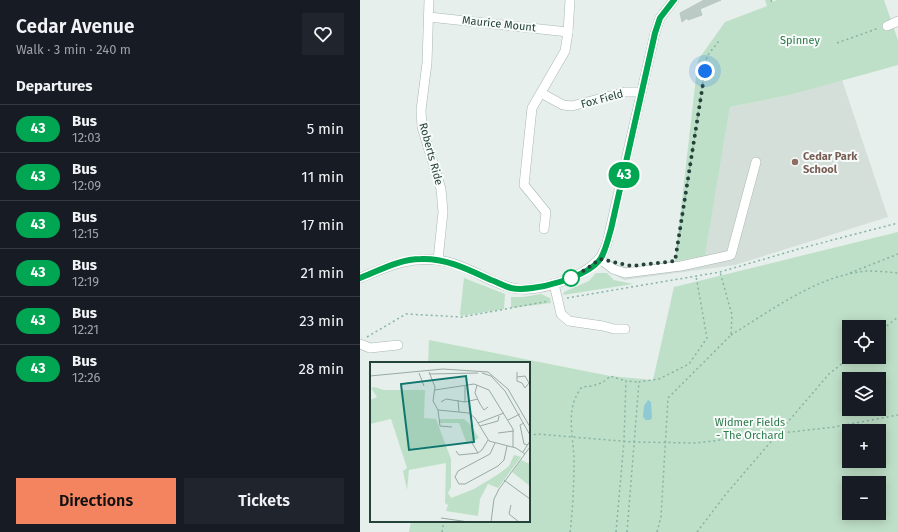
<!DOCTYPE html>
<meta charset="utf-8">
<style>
:root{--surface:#171b24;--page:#20242c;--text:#f1f3f6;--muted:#9ea1a6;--line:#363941;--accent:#f4845f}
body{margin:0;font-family:"Fira Sans",sans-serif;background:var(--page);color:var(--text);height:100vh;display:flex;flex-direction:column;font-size:15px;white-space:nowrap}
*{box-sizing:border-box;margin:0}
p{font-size:13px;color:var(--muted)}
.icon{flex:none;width:22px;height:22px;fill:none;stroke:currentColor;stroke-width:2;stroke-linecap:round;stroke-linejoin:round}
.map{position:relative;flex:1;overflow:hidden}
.side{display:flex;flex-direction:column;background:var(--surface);width:360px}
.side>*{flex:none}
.badge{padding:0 8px;border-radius:13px;font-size:14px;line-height:26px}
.buttons{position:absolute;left:482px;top:320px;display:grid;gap:8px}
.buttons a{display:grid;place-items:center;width:44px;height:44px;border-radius:0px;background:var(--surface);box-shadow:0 2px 10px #0003;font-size:20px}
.you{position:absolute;width:20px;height:20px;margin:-10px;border:3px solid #fff;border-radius:50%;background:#1a73e8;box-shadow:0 0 0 6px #1a73e833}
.map>.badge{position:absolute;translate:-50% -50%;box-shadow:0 0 0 2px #fff}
h2{padding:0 16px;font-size:15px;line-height:36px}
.round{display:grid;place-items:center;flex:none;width:42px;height:42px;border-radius:0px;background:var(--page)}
.overview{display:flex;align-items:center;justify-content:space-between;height:68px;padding:0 16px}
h1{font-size:19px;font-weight:600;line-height:30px}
.primary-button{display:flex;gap:8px;margin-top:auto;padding:8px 16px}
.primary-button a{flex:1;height:46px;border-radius:0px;background:var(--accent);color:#111;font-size:16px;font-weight:600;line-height:46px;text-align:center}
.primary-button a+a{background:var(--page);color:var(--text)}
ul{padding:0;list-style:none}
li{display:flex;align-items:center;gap:12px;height:48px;padding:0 16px;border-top:1px solid var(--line)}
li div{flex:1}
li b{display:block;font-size:15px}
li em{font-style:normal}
li .badge{min-width:44px;font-weight:700;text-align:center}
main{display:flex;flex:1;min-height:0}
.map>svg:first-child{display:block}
</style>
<main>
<section class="side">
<div class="overview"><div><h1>Cedar Avenue</h1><p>Walk · 3 min · 240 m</p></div><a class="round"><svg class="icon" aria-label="heart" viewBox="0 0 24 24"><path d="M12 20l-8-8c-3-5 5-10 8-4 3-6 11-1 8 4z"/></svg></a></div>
<h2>Departures</h2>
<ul>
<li><span class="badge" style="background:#00a651;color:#fff">43</span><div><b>Bus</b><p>12:03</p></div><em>5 min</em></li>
<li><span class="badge" style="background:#00a651;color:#fff">43</span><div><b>Bus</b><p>12:09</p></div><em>11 min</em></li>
<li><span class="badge" style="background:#00a651;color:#fff">43</span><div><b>Bus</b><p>12:15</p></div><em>17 min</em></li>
<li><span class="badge" style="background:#00a651;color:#fff">43</span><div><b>Bus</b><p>12:19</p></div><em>21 min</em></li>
<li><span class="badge" style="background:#00a651;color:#fff">43</span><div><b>Bus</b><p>12:21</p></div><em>23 min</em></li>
<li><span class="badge" style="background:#00a651;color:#fff">43</span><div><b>Bus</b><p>12:26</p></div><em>28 min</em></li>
</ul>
<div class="primary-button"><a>Directions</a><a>Tickets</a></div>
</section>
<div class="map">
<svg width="538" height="532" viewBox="0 0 538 532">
<rect width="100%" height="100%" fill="#e6efeb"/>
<polygon fill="#d4dfda" points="482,80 528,217 375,265 264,280 251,273 255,264 271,268 345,255 370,107 430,95"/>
<g fill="#bfe0c8" fill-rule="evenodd">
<polygon points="405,0 411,0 412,2 417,0 524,0 538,40 538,65 430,95 370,107 345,256 315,261 338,60 365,22 407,6"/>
<path d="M538 232V532H49L51 521H169V363H68L69 340 250 376 293 380 314 287ZM489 327H519V357H489ZM489 379H519V409H489ZM489 431H519V461H489ZM489 483H519V513H489Z"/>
<polygon points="236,273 247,273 254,280 273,284 203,295 204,292 229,281"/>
<polygon points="104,278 145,294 144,309 101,316 100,314"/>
<polygon points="181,294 190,298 191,303 151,308 151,297 163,297"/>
</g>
<polygon fill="#8ec9d4" points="288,400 291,402 292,418 290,420 286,420 283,417 284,406"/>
<polygon fill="#bbcac4" stroke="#b8c9c2" points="344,0 361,0 340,9 342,15 328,20 327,18 322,22 320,13"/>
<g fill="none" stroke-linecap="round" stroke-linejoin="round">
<defs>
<g id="minor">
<polyline points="69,0 67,63 61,110 62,127 81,189 83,212 78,260"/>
<polyline points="69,17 208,32"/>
<polyline points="527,26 538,21"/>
<polyline points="181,93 203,105 212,106 265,92 281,92"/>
<polyline points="184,229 186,212 164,185 172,108 205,51 208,32 210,0"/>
<polyline points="240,259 253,269 265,273 321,266 371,255 396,162"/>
<path d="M0 278C27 267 46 257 76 260 102 262 125 280 149 287 173 295 223 278 239 259 243 255 245 248 247 243L295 33 300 18 314 0"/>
<polyline points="194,284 201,314 209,321 243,326 254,329 265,329"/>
<polyline points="0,344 10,348 38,345"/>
</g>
</defs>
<use href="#minor" stroke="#a8b8b2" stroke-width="10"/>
<g stroke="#86b3a5" stroke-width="1.5" stroke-dasharray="2 3" stroke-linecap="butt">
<polyline points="411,0 412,2"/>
<polyline points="477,43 519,28"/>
<polyline points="316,257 347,56 359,41"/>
<polyline points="490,273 538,254"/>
<polyline points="207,298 360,272 442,248 538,223"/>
<polyline points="519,332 538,317"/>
<path d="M371 335C412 310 458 275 507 271 517 271 528 272 538 273"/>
<polyline points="7,337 46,314 102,317 189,301"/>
<polyline points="169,436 177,434 272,442 335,443 474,427 538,415"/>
<polyline points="82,532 84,521"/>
<path d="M210 532C213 508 214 483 214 458 213 434 205 408 222 387 233 386 242 385 250 376L266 381"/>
<polyline points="256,532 264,441 266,381 279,382"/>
<polyline points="267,532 279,382 299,379 329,364 347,338 336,276"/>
<polyline points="297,532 301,517 308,398 371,335 372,315 360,272"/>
<polyline points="337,532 366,494 469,374 490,357"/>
</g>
<use href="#minor" stroke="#fff" stroke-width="9"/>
</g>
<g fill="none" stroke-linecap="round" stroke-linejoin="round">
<defs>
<path id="line" d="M0 278C20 270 40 259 61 259 86 258 109 270 131 280 137 282 144 286 151 288 172 293 229 277 241 258 246 249 248 239 251 229L295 33 300 18 314 0"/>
</defs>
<use href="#line" stroke="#fff" stroke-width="9"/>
<use href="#line" stroke="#00a651" stroke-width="6"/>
<polyline stroke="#24423a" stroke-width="4" stroke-dasharray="0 7.2" points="211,278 228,268 240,259 271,266 315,261 345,71"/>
</g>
<circle fill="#8d6e63" stroke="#f7fbf9" stroke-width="1.5" cx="435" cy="162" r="4"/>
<circle fill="#fff" stroke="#00a651" stroke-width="2" cx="211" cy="278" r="8"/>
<g text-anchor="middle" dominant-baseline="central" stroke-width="4" stroke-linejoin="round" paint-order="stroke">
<g font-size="11" fill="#24423a" stroke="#f7fbf9">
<text transform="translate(139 24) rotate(6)">Maurice Mount</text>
<text transform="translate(242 99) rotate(-15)">Fox Field</text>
<text transform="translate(71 154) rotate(75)">Roberts Ride</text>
</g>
<g font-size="11" fill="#2d7a4b" stroke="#f7fbf9">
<text x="440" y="40">Spinney</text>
<text x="390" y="422">Widmer Fields<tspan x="390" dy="13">- The Orchard</tspan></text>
</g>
<g font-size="11" font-weight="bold" fill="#785e54" stroke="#f7fbf9" text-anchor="start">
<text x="443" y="156">Cedar Park<tspan x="443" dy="13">School</tspan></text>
</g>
</g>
<g transform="translate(10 362)">
<rect width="160" height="160" fill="#e6efeb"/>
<path d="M4 25 14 28H55L54 56 66 57 81 97V125L78 131 81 136 104 127 127 113 139 104 144 93 151 95 128 126 118 122 110 137 108 154 76 149 78 143 75 141 76 101 39 108 37 128 33 109 37 106 21 57 0 62V38L7 35 1 26ZM69 57H94L102 64 107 62 102 65 109 76 97 82 89 61H70ZM151 98 160 102V124L142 110Z" fill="#bfe0c8"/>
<path fill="none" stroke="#98aaa4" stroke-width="1" d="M59 10 65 25 63 39 68 48 99 51 105 56 119 79 146 86 155 92M147 10V19L152 21 155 26 159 21M49 11 54 24M112 11 121 14 135 29 160 73M59 12 108 11M0 14 73 7 118 10 138 27 160 65M147 15 155 14 159 21M95 23V40M107 23 105 31 110 42 114 48 118 45M65 28 104 22 119 28 143 67V85M88 38 89 50M71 40 76 37 95 40 108 37M68 48 70 64 82 65M138 58 150 52M108 61 134 51M154 61 150 63 154 82 158 83M110 64 128 59 129 54M128 71 144 69M101 79 108 91M125 81 120 92 88 109 85 115 89 122H95L128 104 134 98 137 84M86 89 89 93 108 91 112 88 118 78M153 90 160 79M134 118 160 137M141 143 139 152 149 160M71 156 99 160M121 160 124 137 129 127 160 85"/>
<path fill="#0f766e" fill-opacity="0.15" stroke="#0f766e" stroke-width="2" d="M96 14 104 80 39 88 31 22Z"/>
<rect width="160" height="160" fill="none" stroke="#24423a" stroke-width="2"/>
</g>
</svg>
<div class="buttons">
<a><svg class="icon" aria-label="locate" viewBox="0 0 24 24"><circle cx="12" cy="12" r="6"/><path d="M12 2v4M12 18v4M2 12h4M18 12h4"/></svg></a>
<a><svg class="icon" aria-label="layers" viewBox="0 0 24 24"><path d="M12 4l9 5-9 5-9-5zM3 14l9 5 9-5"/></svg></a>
<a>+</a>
<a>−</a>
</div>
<div class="you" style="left:345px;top:71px"></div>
<b class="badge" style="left:264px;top:175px;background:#00a651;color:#fff">43</b>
</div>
</main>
